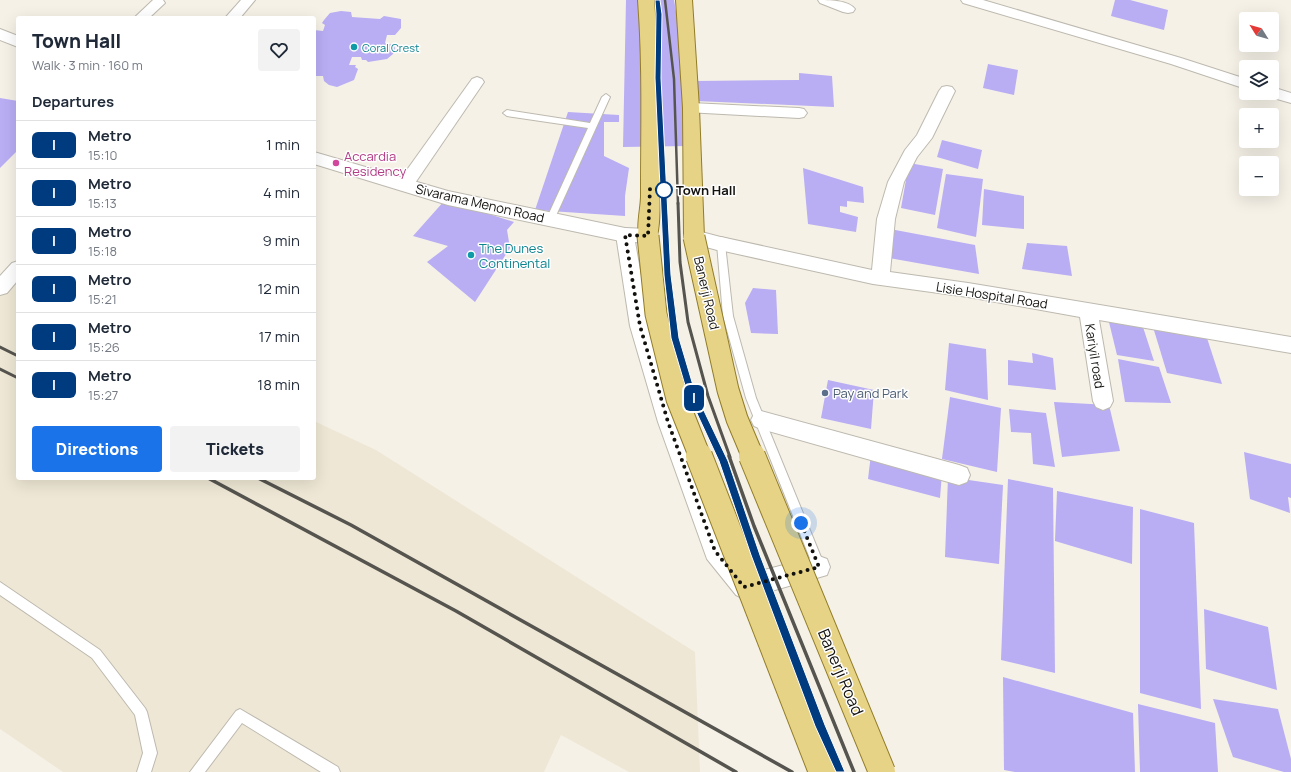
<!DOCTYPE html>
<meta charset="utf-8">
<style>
:root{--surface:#fff;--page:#f2f2f3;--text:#1f2937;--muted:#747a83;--line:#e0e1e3;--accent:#1a73e8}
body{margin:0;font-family:Manrope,sans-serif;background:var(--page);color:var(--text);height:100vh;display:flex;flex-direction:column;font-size:15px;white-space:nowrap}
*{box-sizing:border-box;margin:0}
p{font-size:13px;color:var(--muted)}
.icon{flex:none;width:22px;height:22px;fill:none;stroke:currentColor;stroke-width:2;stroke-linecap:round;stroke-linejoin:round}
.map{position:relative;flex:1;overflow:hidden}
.sheet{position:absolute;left:16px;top:16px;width:300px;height:464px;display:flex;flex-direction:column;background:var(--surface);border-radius:4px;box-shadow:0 4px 16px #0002}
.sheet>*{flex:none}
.badge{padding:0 8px;border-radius:6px;font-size:14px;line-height:26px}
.needle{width:26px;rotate:307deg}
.buttons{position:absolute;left:1239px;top:12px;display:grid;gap:8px}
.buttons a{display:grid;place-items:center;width:40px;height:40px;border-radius:4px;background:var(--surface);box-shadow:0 4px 16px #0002;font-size:20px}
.you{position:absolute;width:20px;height:20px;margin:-10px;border:3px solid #fff;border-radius:50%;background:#1a73e8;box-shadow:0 0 0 6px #1a73e833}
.map>.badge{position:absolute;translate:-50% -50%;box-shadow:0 0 0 2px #fff}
h2{padding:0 16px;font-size:15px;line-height:36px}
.round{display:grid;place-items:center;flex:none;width:42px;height:42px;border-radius:4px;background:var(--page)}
.summary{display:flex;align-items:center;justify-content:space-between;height:68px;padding:0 16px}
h1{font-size:19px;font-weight:800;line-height:30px}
.action{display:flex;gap:8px;margin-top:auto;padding:8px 16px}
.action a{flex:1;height:46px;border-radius:4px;background:var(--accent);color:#fff;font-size:16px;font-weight:800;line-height:46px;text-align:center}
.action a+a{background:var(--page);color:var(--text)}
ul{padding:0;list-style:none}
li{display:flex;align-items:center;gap:12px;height:48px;padding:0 16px;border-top:1px solid var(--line)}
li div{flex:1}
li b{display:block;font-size:15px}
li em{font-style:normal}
li .badge{min-width:44px;font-weight:700;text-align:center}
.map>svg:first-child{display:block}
</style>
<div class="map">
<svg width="1291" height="772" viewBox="0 0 1291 772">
<rect width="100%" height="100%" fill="#f5f1e7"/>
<polygon fill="#eee7d5" points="0,276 18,284 18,478 314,478 314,421 376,450 695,652 700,772 629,772 561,735 544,772 63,772 0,729"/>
<g fill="#b9adf4">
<polygon points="626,0 674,0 688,82 687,146 623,147"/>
<polygon points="1115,0 1130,0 1168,10 1164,30 1111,16"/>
<polygon points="341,11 351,12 352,17 380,19 384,16 401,19 401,28 395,35 387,35 385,43 394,45 395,49 393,54 387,59 368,62 366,60 362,60 361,57 352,57 349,65 356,65 355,67 358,69 354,80 337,87 329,85 324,81 323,76 314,76 314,30 323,31 325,25 322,23 324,20 330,13"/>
<polygon points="988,64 1018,70 1014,95 983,88"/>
<polygon points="799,73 832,76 834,107 696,101 695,81 799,80"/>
<polygon points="0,98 18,101 18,150 0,168"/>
<polygon points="568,112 619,115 619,122 604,122 604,156 629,168 625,196 625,216 535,210"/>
<polygon points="942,140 982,150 978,169 937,157"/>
<polygon points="909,163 943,169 935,215 901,208"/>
<polygon points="803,168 863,187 864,203 847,201 847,207 840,206 840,212 858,217 856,232 808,224"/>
<polygon points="946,174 983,179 976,237 937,228"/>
<polygon points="984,189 1024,196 1024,229 982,225"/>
<polygon points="445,200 514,222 507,230 510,248 475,302 427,262 448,246 413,236"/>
<polygon points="890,229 975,245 979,274 889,258"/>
<polygon points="1027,243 1067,246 1072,276 1022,269"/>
<polygon points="753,288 776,290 778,334 751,333 745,303"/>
<polygon points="1108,318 1142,324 1154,361 1117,355"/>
<polygon points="1153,327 1206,335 1222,384 1167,373"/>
<polygon points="949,343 986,349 988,400 945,390"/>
<polygon points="1032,353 1053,358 1056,390 1008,385 1008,360 1033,363"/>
<polygon points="1118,359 1159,367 1171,403 1125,402"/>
<polygon points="828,380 874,390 871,429 821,418"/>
<polygon points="950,397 1001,408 997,472 942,459"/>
<polygon points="1054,402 1109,405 1120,451 1062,457"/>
<polygon points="1009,409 1046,413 1055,467 1033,464 1031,433 1011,432"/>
<polygon points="1244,452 1291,464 1291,498 1288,497 1290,513 1250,499"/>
<polygon points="871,454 942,473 940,498 868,479"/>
<polygon points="948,477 1003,485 999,564 945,557"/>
<polygon points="1008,479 1053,488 1055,673 1001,660"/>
<polygon points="1057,491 1133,507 1132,564 1055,541"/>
<polygon points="1140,509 1194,523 1201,709 1140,693"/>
<polygon points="1204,609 1268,627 1277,690 1206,669"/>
<polygon points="1003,677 1133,713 1135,772 1015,772 1004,770"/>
<polygon points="1213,699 1278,709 1291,759 1291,772 1284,772 1233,757"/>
<polygon points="1138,704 1215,723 1218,772 1140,772"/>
</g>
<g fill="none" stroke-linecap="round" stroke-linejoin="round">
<defs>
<g id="service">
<polygon points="606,94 610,97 554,220 553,222 547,222 546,220 588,128 507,116 503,113 507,110 590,123 602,97"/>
<polygon points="721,241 725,244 733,316 756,398 825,567 823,571 819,573 815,571 746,398 723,316 717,244"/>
<polygon points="0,582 100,650 145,708 147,712 157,753 151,772 137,772 143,753 135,715 92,658 0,595"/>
<polygon points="240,709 338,767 340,772 321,772 242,723 205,772 190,772 236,711"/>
</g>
<g id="minor">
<polygon points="153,0 163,0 165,3 149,18 134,18"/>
<polygon points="241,0 255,0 240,18 225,18"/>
<path d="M818 0C829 0 848 0 855 9L853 12 848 13 843 12 820 3Z"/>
<polygon points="961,0 983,0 1181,58 1246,79 1246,89 1171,64 963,3"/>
<polygon points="477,77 482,79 484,82 411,189 405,191 399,189 397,185 399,181 472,79"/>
<polygon points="947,86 952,87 955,91 932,138 917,157 904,182 895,219 890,272 968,283 1291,337 1291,353 1099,320 1113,401 1110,407 1103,410 1096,407 1093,401 1080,317 968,297 873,284 715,249 712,244 715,239 721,237 872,270 877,219 888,182 905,150 917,135 939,91 942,87"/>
<polygon points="1272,87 1291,93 1291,103 1267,96 1265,93 1272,93"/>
<polygon points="691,103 799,108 804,109 807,113 804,117 799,118 686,112 683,108 686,104"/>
<polygon points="625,228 648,229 654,231 657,236 654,241 648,243 635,242 650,326 678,422 724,544 748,574 819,556 827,559 830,567 827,575 744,599 736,595 707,559 658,422 630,326 616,235 619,230"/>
<polygon points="18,261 18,280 7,293 0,295 0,276 12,263"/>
<polygon points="761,411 959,465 967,468 970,475 967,482 959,485 761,429 754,426 751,420 754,414"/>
</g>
<g id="tertiary">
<polygon points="0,29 18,36 18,47 0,40"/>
<polygon points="314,152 448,191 625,228 632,230 635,235 632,240 625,242 448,205 314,164"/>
<polygon points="694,230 728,239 731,244 728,249 721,251 687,242 684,237 687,232"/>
</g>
<g id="primary">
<path d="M638 0H654C659 57 659 114 659 171 659 188 662 228 655 241L648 243 641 241C635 229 641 209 641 196 641 131 643 65 638 0Z"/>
<polygon points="676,0 692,0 699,108 704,237 701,242 694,244 687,242 684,237 683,108"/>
</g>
</defs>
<use href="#service" stroke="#bdb9af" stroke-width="2"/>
<use href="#minor" stroke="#bdb9af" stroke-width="2"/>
<use href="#tertiary" stroke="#bdb9af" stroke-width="2"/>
<use href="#primary" stroke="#927c27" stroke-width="2"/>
<use href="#service" fill="#fff" fill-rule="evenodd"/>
<use href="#minor" fill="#fff" fill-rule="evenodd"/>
<use href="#tertiary" fill="#fff" fill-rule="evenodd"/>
<use href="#primary" fill="#e7d386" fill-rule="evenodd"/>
<g stroke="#55544e" stroke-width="2.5">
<polyline points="657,0 659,14 658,78 664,204"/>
<polyline points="665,0 674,79 678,204"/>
</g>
<g stroke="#55544e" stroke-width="3">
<path d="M664 203C667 247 667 293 675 337 683 380 703 419 721 457"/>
<polyline points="678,203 680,262 688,322 708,396 730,457"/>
<polyline points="0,347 18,356"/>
<polyline points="0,369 18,378"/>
</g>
<g stroke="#55544e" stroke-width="3.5">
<polyline points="721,456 755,555 839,772"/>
<polyline points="729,456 754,526 854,772"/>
<polyline points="208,478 456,611 736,772"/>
<polyline points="258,478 351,525 792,772"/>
</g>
<defs>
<g id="primary-bridge-far1">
<polyline points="648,236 656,314 677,399 700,457"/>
<polyline points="694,237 728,390 737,419 753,457"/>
</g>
<g id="primary-bridge">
<polyline points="699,456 822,772"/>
<polyline points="752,456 882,772"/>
</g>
</defs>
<use href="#primary-bridge-far1" stroke="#927c27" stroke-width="23" stroke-linecap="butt"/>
<use href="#primary-bridge" stroke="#927c27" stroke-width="28" stroke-linecap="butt"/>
<use href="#primary-bridge-far1" stroke="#e7d386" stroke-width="21"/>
<use href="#primary-bridge" stroke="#e7d386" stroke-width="26"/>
</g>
<polygon fill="#003b80" stroke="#fff" points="655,0 660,0 662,14 661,78 671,275 679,338 695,392 728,461 760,555 825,725 845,772 836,772 815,726 751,555 719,461 687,392 671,338 664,275 655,78 656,14"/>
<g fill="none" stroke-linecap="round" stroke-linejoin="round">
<polyline stroke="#12110d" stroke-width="4" stroke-dasharray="0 7.2" points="664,190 650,189 648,236 625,235 640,326 668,422 715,551 744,587 819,567 801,523"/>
</g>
<g fill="#0f9aa8" stroke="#fefefe" stroke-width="1.5">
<circle cx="354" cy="47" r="4"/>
<circle cx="471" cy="255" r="4"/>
</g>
<circle fill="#d1479c" stroke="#fefefe" stroke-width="1.5" cx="336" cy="163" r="4"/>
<circle fill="#fff" stroke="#003b80" stroke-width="2" cx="664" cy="190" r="8"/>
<circle fill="#5c6f8a" stroke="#fefefe" stroke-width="1.5" cx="825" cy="393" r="4"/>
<g text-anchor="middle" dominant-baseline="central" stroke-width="3" stroke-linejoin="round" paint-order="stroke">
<g font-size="11" fill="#0d838f" stroke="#fefefe" text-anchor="start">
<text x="362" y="47">Coral Crest</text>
</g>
<g font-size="13" fill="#b23c85" stroke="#fefefe" text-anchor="start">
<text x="344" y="156">Accardia<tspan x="344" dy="15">Residency</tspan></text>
</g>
<g font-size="13" font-weight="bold" fill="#12110d" stroke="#fefefe" text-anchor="start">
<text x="676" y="190">Town Hall</text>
</g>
<g font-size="13" fill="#12110d" stroke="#fefefe">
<text transform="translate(480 203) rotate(13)">Sivarama Menon Road</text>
<text transform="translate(707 293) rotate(77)">Banerji Road</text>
<text transform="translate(992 295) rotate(9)">Lisie Hospital Road</text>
<text transform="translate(1095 356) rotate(81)">Kariyil road</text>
</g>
<g font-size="13" fill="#0d838f" stroke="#fefefe" text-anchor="start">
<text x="479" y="248">The Dunes<tspan x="479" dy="15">Continental</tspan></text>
</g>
<g font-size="13" fill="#4e5e75" stroke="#fefefe" text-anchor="start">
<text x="833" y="393">Pay and Park</text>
</g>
<g font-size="16" fill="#12110d" stroke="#fefefe">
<text transform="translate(841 672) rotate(67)">Banerji Road</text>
</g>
</g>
</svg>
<div class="buttons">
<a><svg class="needle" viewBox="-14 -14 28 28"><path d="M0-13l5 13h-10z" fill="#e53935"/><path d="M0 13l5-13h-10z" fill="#747a83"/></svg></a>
<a><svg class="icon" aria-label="layers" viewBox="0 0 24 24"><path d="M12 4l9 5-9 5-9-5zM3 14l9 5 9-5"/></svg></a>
<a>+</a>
<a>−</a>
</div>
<div class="you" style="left:801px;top:523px"></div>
<b class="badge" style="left:694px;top:398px;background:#003b80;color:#fff">I</b>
<section class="sheet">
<div class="summary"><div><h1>Town Hall</h1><p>Walk · 3 min · 160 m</p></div><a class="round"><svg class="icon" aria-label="heart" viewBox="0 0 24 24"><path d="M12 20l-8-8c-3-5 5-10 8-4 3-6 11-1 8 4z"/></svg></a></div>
<h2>Departures</h2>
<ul>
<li><span class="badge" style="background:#003b80;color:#fff">I</span><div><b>Metro</b><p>15:10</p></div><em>1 min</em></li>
<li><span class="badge" style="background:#003b80;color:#fff">I</span><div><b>Metro</b><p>15:13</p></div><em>4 min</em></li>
<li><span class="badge" style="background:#003b80;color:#fff">I</span><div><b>Metro</b><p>15:18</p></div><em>9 min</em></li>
<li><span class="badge" style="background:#003b80;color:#fff">I</span><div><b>Metro</b><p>15:21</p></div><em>12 min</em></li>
<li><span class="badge" style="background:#003b80;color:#fff">I</span><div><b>Metro</b><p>15:26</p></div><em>17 min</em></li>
<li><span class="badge" style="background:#003b80;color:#fff">I</span><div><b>Metro</b><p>15:27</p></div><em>18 min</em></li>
</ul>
<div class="action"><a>Directions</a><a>Tickets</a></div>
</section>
</div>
